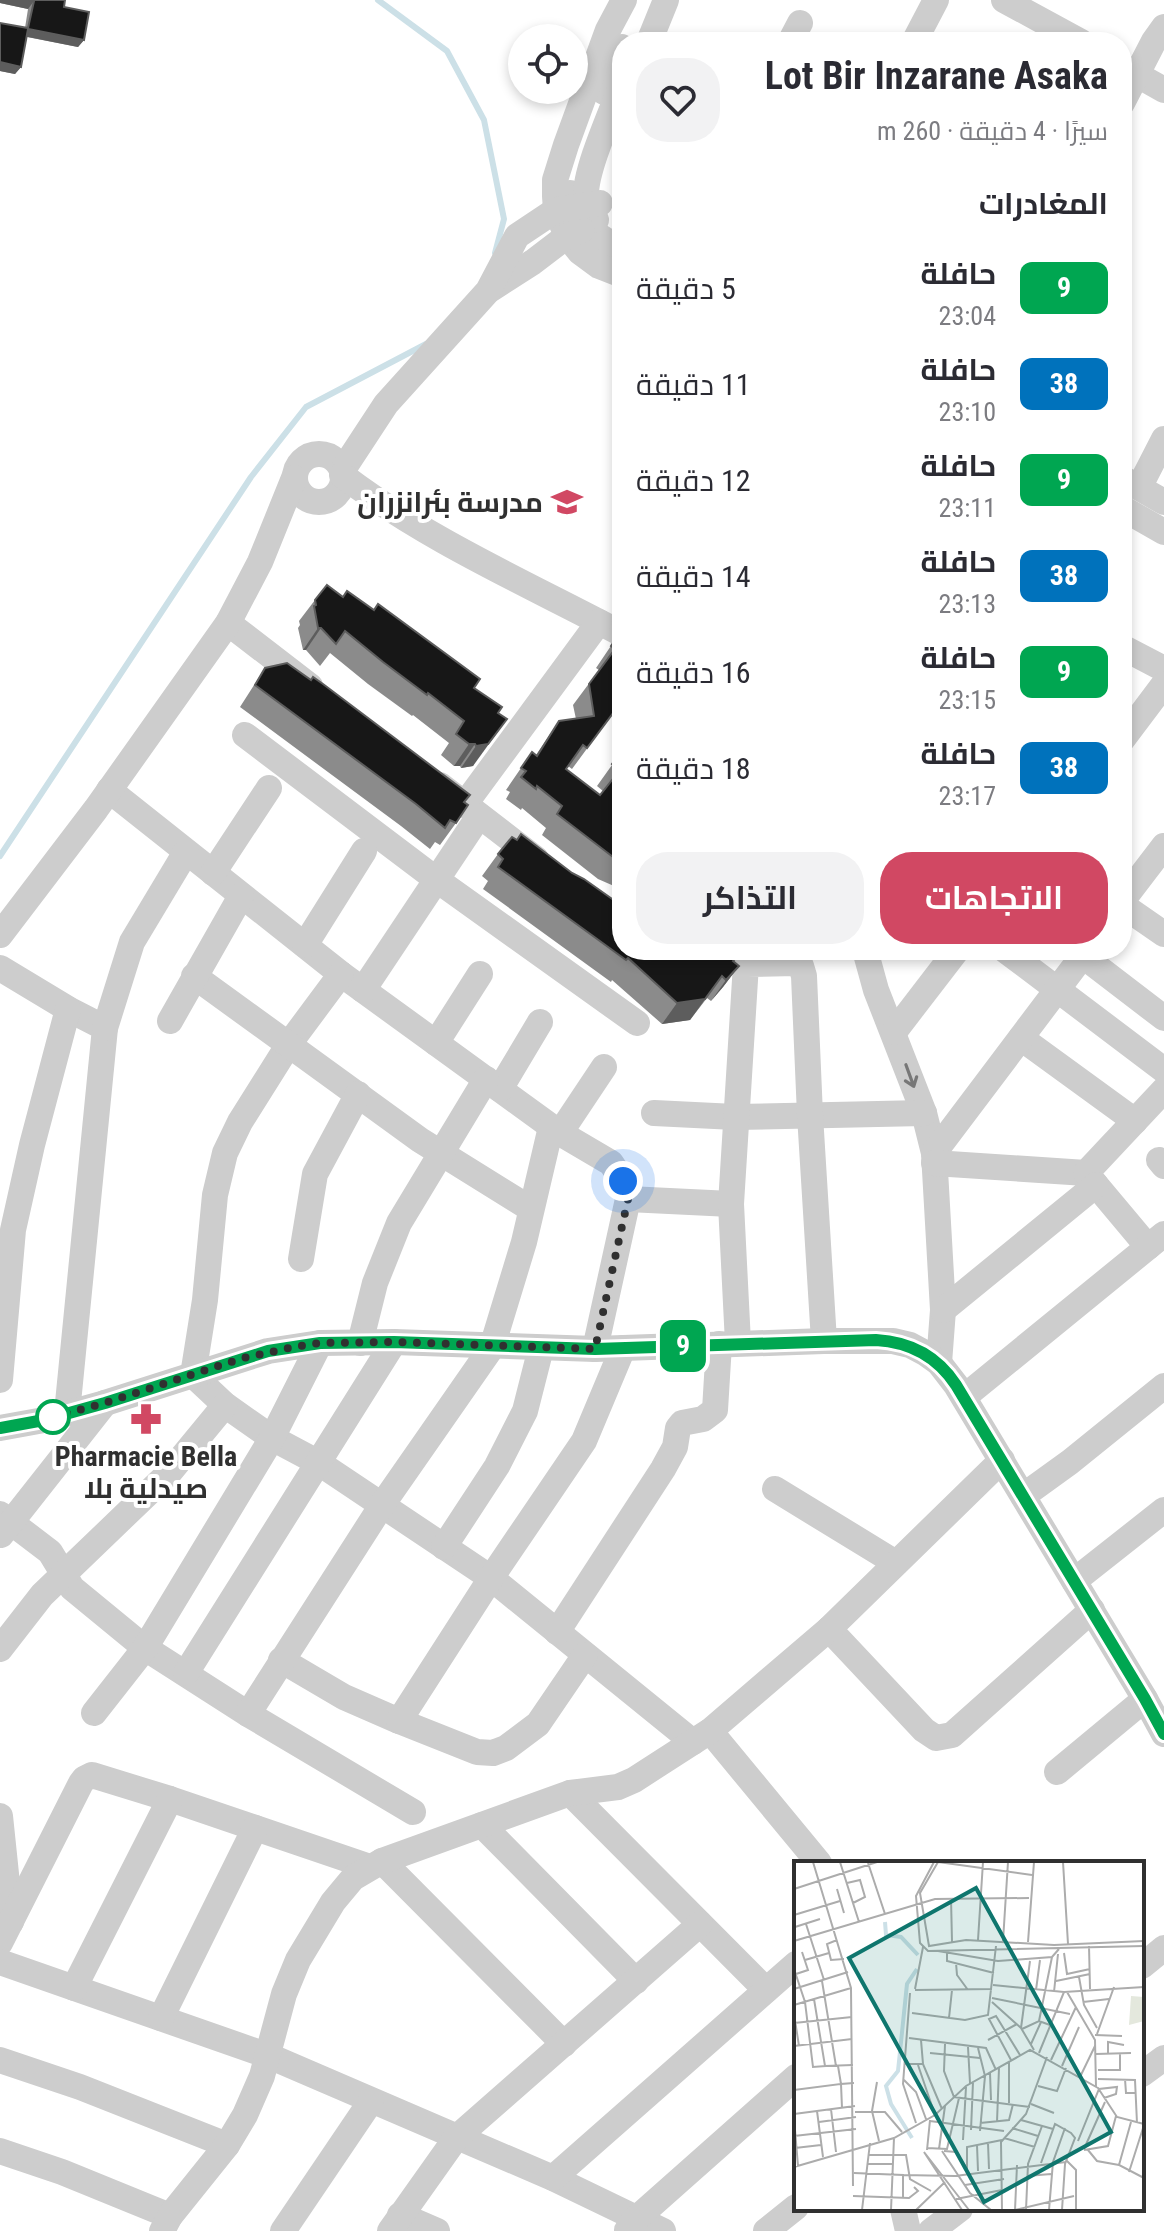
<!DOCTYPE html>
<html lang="ar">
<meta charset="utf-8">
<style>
:root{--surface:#fff;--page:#f2f2f3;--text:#2b2b33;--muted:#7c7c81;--accent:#d14863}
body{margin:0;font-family:"Roboto Condensed",Cairo,sans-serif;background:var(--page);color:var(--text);direction:rtl;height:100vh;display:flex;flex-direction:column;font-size:30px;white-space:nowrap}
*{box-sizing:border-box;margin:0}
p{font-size:26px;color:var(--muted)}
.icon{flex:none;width:44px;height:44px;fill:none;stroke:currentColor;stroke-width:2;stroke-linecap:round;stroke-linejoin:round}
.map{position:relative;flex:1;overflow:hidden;direction:ltr}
.sheet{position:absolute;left:612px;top:32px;width:520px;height:928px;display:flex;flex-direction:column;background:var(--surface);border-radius:32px;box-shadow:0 4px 12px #0003;direction:rtl}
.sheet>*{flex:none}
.badge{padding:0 16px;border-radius:12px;font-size:28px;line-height:52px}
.controls{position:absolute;left:508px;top:24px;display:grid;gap:16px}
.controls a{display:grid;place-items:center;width:80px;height:80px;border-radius:50%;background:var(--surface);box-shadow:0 4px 12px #0003;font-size:40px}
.you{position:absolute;width:40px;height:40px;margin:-20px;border:6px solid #fff;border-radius:50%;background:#1a73e8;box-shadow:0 0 0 12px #1a73e833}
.map>.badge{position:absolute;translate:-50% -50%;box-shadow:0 0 0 4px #fff}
h2{padding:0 24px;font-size:30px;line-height:72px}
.round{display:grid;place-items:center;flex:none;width:84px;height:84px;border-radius:32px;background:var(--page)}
.headline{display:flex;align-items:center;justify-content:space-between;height:136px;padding:0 24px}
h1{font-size:38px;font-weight:700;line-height:60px}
.button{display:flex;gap:16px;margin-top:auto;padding:16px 24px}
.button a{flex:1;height:92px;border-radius:32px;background:var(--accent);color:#fff;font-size:32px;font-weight:700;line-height:92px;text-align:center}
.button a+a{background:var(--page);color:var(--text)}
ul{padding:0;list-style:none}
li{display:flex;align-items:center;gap:24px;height:96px;padding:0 24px}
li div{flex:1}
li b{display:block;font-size:30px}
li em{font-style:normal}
li .badge{min-width:88px;font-weight:700;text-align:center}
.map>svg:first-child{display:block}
</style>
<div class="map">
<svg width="1164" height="2231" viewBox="0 0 1164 2231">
<rect width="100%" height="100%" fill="#fff"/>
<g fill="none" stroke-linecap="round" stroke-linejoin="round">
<g stroke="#cce0e7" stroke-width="6">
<polyline points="378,0 447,51 484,120 504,219 495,253"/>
<polyline points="0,856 251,477 306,407 426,344"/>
</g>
<g stroke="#cdcdcd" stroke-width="26">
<polyline points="1004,0 1081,42"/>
<polyline points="649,42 666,0"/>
<polyline points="790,42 800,23"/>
<polyline points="914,42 936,0"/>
<polyline points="1125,68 1164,90"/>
<polyline points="604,92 622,47"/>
<polyline points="1122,103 1154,41 1164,27"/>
<path d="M570 193C576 226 596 234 622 250"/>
<path d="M596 220C591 212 586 204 586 196 585 170 612 111 622 84"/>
<polyline points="622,275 599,266 580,252 567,236 556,210 555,196 555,180 566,145 608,30 624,0"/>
<polyline points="491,289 533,262 567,236 582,230"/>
<circle cx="319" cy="478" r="24"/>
<polyline points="342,471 386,404 488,291 517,236 556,210 600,203"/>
<path d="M342 475C427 540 528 584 622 634"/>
<polyline points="1145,476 1164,439"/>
<polyline points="1122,478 1164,502"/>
<polyline points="1122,508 1164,532"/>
<polyline points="228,623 310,686"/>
<polyline points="1122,647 1164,669"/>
<polyline points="245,735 437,880 637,1023"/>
<polyline points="1122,740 1164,684"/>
<polyline points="440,785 536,859"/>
<polyline points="109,790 341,974 560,1133 611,1163 623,1181 628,1199 595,1349"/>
<polyline points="465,804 599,622"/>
<polyline points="213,873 269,788"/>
<polyline points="1122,901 1164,846"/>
<polyline points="1122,905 1164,934"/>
<polyline points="0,935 96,809 228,623 260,562 294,478"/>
<polyline points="305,945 364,851"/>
<polyline points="865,950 876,990 924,1113 934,1153 943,1310 939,1363"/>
<polyline points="1005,950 1164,1070"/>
<polyline points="1083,956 1164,1018"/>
<polyline points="0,968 68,1009 105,1028 67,1413"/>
<polyline points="341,974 289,1044 240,1122 225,1153 215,1195 205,1300 193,1375 225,1405 272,1438 319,1463 491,1578 693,1742"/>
<polyline points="194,976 420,1140 531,1209"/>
<polyline points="363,990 479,816"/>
<polyline points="170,1021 241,896"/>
<polyline points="105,1028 132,942 186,852"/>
<polyline points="894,1032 957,950"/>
<polyline points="1021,1038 1135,1121"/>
<polyline points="436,1043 480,974"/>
<polyline points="500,1089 540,1022"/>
<polyline points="654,1113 735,1117 924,1113"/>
<polyline points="560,1133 604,1067"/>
<polyline points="934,1153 1087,950"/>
<polyline points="1159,1160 1164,1166"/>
<polyline points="934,1163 1086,1173 1148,1247"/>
<polyline points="1086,1173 1164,1090"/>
<polyline points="628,1199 731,1204"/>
<polyline points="301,1259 315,1174 358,1094"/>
<polyline points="943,1310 1096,1185"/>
<polyline points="360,1343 375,1283 399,1223 486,1079"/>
<polyline points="738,1343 731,1204 746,964 796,963 801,966 804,976 810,1115 824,1341"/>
<polyline points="0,1380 13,1230 32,1145 68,1009"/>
<polyline points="964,1397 1164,1234"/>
<polyline points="0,1428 44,1420 105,1403 268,1351 320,1343 394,1342 595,1349 824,1341 893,1341 910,1345 925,1353 939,1363 956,1385 1145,1699 1164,1734"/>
<polyline points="775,1489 896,1563"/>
<polyline points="1023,1496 1070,1462 1164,1386"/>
<polyline points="0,1514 50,1552 72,1588 145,1648 248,1714 413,1812"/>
<polyline points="1,1535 105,1403"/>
<polyline points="444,1547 497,1466 525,1411 541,1348"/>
<polyline points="1074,1581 1164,1510"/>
<polyline points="829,1629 924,1730 936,1738 952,1735 1092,1610"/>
<polyline points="557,1632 663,1469 675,1447 678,1428 682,1423 703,1419 715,1410 719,1344"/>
<polyline points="0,1649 42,1595 169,1473 225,1405"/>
<polyline points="281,1660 344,1697 399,1721 477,1752 493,1753 506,1748 538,1724 585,1655"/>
<polyline points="186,1673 394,1342"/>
<polyline points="94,1713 145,1648 272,1438 320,1343"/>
<polyline points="248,1714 382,1505 492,1347 524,1242 551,1127"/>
<polyline points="399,1721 491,1578 584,1441 623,1348"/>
<polyline points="710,1731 819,1863"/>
<polyline points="1057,1772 1145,1699"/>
<polyline points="570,1793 766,1990"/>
<polyline points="0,1816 11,1922"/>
<polyline points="482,1825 636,1981"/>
<polyline points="382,1861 564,2044"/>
<polyline points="0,1943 81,1783 84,1779 92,1775 170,1799 370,1867"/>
<polyline points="0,1962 269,2056 553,2178 663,2231"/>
<polyline points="1142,1966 1164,1948"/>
<polyline points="74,1988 170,1799"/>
<polyline points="161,2018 255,1828"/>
<polyline points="0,2060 80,2087 227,2145"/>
<polyline points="1142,2074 1164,2058"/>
<polyline points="0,2151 62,2172 170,2216"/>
<polyline points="553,2178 796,1964"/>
<polyline points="903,2209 908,2231"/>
<polyline points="400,2215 437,2231"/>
<polyline points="627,2230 637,2218 796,2077"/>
<polyline points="162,2231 170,2216 227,2145 245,2115 262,2076 284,1994 298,1960 333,1902 353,1878 382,1861 570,1793 618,1787 634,1780 710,1731 829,1629 1002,1460"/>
<polyline points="283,2231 371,2101"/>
<polyline points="390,2231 456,2138 700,1924"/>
<polyline points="766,2231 796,2207"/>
<polyline points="931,2231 960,2209"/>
</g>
</g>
<g fill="#8b8b8b">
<polygon points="0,0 65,0 64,7 84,40 78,47 27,37 21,67 15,74 0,71 0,23 25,28 28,9 0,3"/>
<polygon points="315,600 474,688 498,713 473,766 461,768 460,766 454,766 441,755 449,743 413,715 412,716 368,684 330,653 320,666 306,650 303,650 298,628 300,625 299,621"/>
<polygon points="621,631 622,701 572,769 568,766 566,769 600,795 603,791 597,786 622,751 622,806 619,809 622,811 622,884 614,886 598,879 542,835 546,828 522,808 521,810 506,799 510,792 506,790 532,752 536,755 559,721 576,719 573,705 599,670 596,668"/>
<polygon points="265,668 465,803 456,823 440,845 435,842 430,849 401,826 240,707"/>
<polygon points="498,854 572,873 686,953 742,950 734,962 739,966 723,987 711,1001 707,998 690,1020 662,1024 612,980 611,982 483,889 488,881 482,876"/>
</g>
<g fill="#5d5d5d">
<polygon points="0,0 29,0 34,1 28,9 0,3"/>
<polygon points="28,29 84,40 78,47 23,36"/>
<polygon points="0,62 21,67 15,74 0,71"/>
<polygon points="318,628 321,628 306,650 303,650"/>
<polygon points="507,719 473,766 461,768 476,746"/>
<polygon points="469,744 475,744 460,766 454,766"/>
<polygon points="622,875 622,884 614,886"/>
<polygon points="739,966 723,987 711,1001 726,980"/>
<polygon points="722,976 690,1020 662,1024 677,1003"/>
</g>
<g fill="#171717" stroke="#5d5d5d" stroke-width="2">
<polygon points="29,0 65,0 64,7 89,12 84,40 28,29 21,67 0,62 0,23 28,28 34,1"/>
<polygon points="327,585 343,597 347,591 374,610 378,604 480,679 474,688 502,707 498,713 507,719 488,744 476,746 475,744 469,744 456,734 464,721 428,693 427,695 383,662 345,631 336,644 321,628 318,628 314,606 316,605 315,600"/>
<polygon points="621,631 622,693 618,697 622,701 587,748 583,745 566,769 600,795 620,770 612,764 622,751 622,803 618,808 622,811 622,861 613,857 557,814 562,806 537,786 536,789 521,777 526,771 521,768 532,752 537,756 559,721 594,716 589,684 615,649 611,646"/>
<polygon points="287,663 311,680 313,677 323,684 470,795 464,802 468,805 456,823 450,820 445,828 416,804 255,685 265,668"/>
<polygon points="521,834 572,873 584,879 622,906 622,950 682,950 686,953 688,950 741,950 733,961 739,966 726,980 722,976 705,999 677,1003 628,958 626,960 498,867 503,859 498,854 512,837 517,840"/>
</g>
<defs><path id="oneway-shaft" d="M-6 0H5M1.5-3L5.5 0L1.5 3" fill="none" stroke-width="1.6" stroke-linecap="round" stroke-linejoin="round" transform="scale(2)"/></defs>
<use stroke="#777" href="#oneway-shaft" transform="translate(910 1076) rotate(70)"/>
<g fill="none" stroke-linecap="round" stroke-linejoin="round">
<defs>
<path id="line" d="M0 1428 44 1420 105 1403 268 1351 320 1343 394 1342 595 1349 876 1340C911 1342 937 1356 956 1385L1145 1699 1164 1734"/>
</defs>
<use href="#line" stroke="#fff" stroke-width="18"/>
<use href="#line" stroke="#00a651" stroke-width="12"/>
<polyline stroke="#303030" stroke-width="8" stroke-dasharray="0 14.4" points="53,1417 105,1403 243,1358 294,1347 320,1343 394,1342 595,1349 628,1199 623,1181"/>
</g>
<defs>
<symbol id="school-bare" viewBox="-9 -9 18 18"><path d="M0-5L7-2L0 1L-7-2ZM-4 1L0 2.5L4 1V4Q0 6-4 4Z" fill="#d14863" stroke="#fff" stroke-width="2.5" paint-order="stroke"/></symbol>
<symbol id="pharmacy-bare" viewBox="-9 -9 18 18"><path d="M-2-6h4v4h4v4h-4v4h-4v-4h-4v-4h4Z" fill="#d14863" stroke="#fff" stroke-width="2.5" paint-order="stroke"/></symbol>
</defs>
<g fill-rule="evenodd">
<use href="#school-bare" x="545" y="480" width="44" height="44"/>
<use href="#pharmacy-bare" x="124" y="1397" width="44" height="44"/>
</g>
<circle fill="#fff" stroke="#00a651" stroke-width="4" cx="53" cy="1417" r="16"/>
<g text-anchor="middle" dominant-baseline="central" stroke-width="8" stroke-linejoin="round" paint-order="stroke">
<g font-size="28" font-weight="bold" fill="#303030" stroke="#fff" text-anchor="end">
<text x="543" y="502">مدرسة بئرانزران</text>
<text x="146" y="1456" text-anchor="middle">Pharmacie Bella<tspan x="146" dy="32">صيدلية بلا</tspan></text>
</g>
</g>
<g transform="translate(794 1861)">
<rect width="350" height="350" fill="#fff"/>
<path d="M337 135 350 136V160L335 164Z" fill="#e4e8dd"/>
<path fill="none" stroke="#cce0e7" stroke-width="4" d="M91 61 92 74 107 76 124 94M118 277 97 243 92 225 104 210 113 123 123 108"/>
<path fill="none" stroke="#acacac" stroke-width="2" d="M19 1 57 127 59 325M46 1 65 61M140 1 122 35 126 82 134 90 350 85M144 1 126 32 135 85 172 79 260 84 350 80M144 1 238 14M269 1 274 83M74 2 91 53M53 22 66 19 71 36 59 42M0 28 83 1M43 28 50 52M157 37 158 81M0 54 46 40M12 63 30 119M1 66 26 58M43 79 33 83 37 99 50 98M184 79 189 1M0 80 141 38 235 37M209 80 214 1M234 81 240 1M295 85 296 128M144 90 204 100 258 96 265 88M153 92V100L200 112M270 92 273 113 296 108M11 99 35 92M162 102 163 114 174 129M0 108 11 141 19 206 32 205M2 113 14 109 8 91M285 116 290 144 303 167M28 120 42 205M262 120 296 113M199 124 270 131 350 126M0 128 54 111M121 128 129 86M121 129 198 128M242 129 246 99M260 131 264 93M273 131 301 179 302 226M116 132 109 223 122 262M198 137 276 153M20 138 31 205 59 204M198 141 227 167 240 189M289 141 315 138M0 144 57 127M118 152 171 159 194 154 202 85M0 153 5 185M155 157 158 129M245 160 258 96M0 162 58 156M227 167 236 100M228 168 245 160 256 164M303 173 320 126M301 174 328 175M115 177 192 187 202 209M127 179 129 203M194 179 223 163M151 183 150 210 160 236 236 246M237 183 247 161M0 185 58 178M174 186 176 222M184 187 191 215 186 270M136 192 186 197M245 192 270 131M314 192V181L330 184M302 193 337 192M217 199 195 158 202 155 226 194M257 199 282 146M111 203H129L148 248M124 204 141 254M268 205 285 166M304 209H326V192M196 212 197 239M286 216 301 185M304 218 341 219 343 262M331 218 332 232H342M110 219 122 231 132 258M83 221 78 250 85 280M244 225 263 230 272 207M0 229 47 223 44 205M215 242V201M237 243 260 252M48 247 47 223 60 222M37 248 42 291M23 250 29 296M61 251H91L108 271M0 253 61 245M0 257 4 305M227 259 259 268M136 260 210 270M25 261 62 256M203 261 205 207M337 261 325 304 350 317M186 262 215 259 219 243M218 267 244 275M177 269 179 221M0 275 62 268M210 277 241 286M169 279 172 226M284 280 305 228 323 226 322 233 310 237M194 282 195 308M183 284 184 310M1 287 27 284M133 287 153 288 165 237M145 288 151 245M290 288 311 241M133 289 136 259M290 289 314 285 322 255M294 289 303 300 325 304M148 290 176 332 197 349M150 290 162 291 172 306M75 294H112L116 318 137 330M272 299 282 309V349M247 302 261 263 277 272 281 277 271 303 268 349M73 303H99M0 306 100 277 141 254 172 225 236 189 304 227 323 256 350 263M335 311 350 264M60 312 109 314V338M173 312V286L208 279M109 314 161 315 272 301M233 315 257 313M171 324 210 318M59 335 115 337 124 330 120 326M162 338 208 329M68 349 76 282M97 349 100 277M122 349 151 321M168 349 130 291 175 349M208 349 207 281 232 253 253 196M221 349 280 335M221 349 223 304M232 349 234 303 248 265M255 349 259 301 271 267"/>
<path fill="#0f766e" fill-opacity="0.15" stroke="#0f766e" stroke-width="4" d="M182 27 317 271 190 341 55 97Z"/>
<rect width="350" height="350" fill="none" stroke="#303030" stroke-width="4"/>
</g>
</svg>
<div class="controls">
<a><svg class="icon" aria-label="locate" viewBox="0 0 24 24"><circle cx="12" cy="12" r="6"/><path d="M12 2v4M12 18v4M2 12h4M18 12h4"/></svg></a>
</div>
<div class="you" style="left:623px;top:1181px"></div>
<b class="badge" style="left:683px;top:1346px;background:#00a651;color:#fff">9</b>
<section class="sheet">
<div class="headline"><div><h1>Lot Bir Inzarane Asaka</h1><p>سيرًا · 4 دقيقة · 260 m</p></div><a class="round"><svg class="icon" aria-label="heart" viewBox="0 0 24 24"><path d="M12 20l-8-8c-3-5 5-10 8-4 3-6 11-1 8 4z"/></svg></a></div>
<h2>المغادرات</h2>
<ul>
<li><span class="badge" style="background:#00a651;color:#fff">9</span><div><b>حافلة</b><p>23:04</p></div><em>5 دقيقة</em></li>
<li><span class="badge" style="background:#0072bc;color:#fff">38</span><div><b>حافلة</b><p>23:10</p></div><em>11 دقيقة</em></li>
<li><span class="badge" style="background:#00a651;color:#fff">9</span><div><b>حافلة</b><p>23:11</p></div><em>12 دقيقة</em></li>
<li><span class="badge" style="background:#0072bc;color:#fff">38</span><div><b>حافلة</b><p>23:13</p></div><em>14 دقيقة</em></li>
<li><span class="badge" style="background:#00a651;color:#fff">9</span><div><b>حافلة</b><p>23:15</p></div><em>16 دقيقة</em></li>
<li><span class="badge" style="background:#0072bc;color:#fff">38</span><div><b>حافلة</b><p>23:17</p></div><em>18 دقيقة</em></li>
</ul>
<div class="button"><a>الاتجاهات</a><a>التذاكر</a></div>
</section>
</div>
